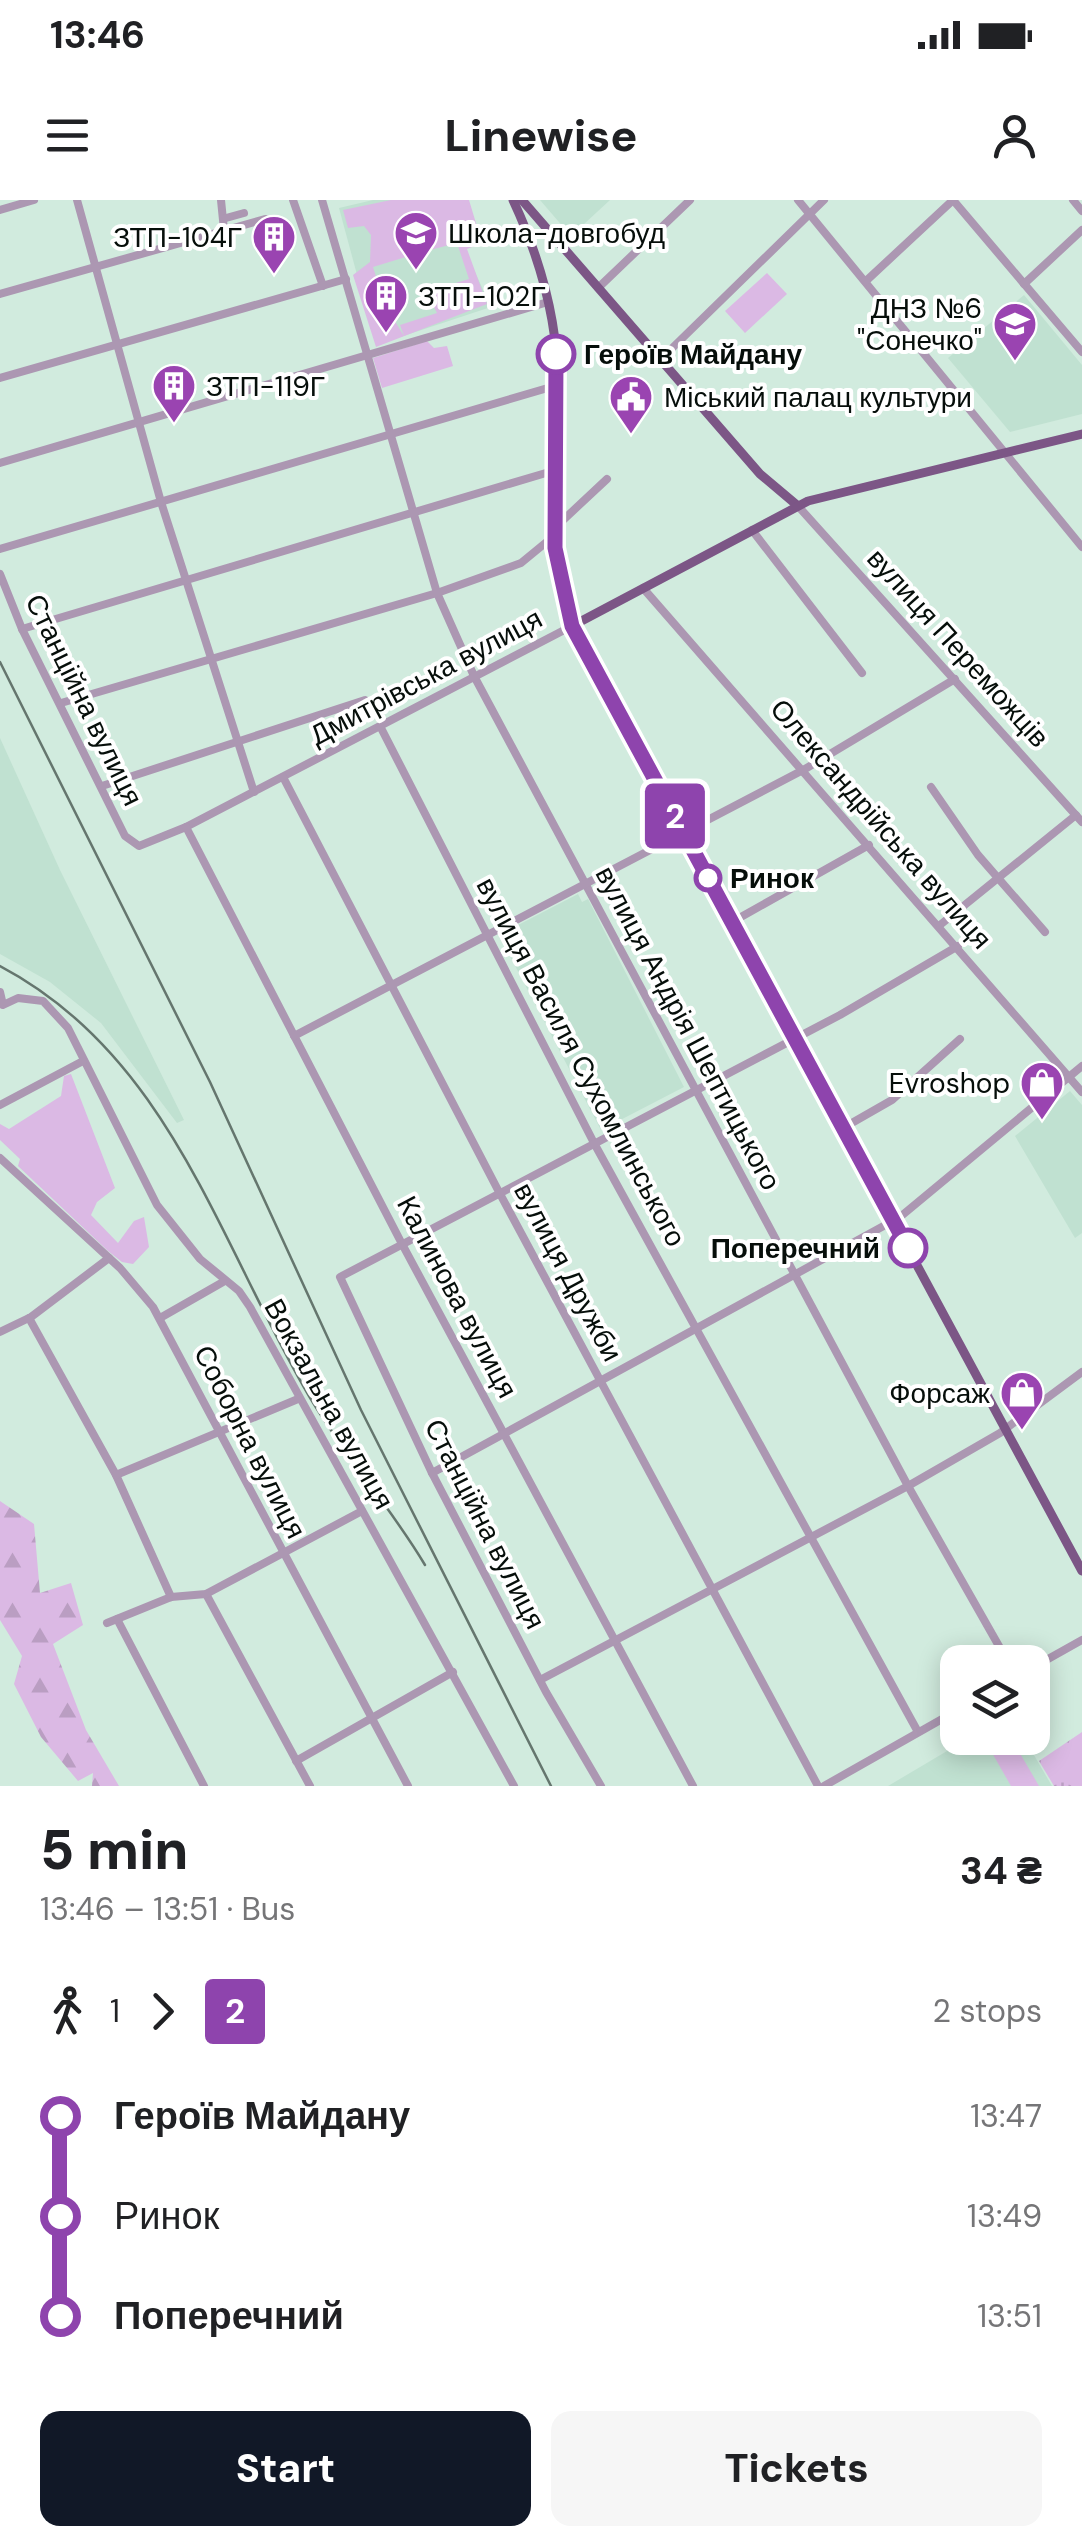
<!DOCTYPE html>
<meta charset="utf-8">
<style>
:root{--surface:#fff;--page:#f6f6f6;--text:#202124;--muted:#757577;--accent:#111827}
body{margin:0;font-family:"DM Sans",sans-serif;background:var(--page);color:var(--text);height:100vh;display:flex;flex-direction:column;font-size:38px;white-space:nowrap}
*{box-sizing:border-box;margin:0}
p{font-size:32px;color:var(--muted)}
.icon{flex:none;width:55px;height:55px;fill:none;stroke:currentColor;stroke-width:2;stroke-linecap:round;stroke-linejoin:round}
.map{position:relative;height:1586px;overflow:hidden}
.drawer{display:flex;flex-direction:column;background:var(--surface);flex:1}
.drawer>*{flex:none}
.badge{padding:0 20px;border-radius:8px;font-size:35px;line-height:65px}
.fabs{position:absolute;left:940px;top:1445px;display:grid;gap:20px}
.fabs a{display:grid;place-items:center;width:110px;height:110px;border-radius:20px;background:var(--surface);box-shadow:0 5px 25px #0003;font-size:50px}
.map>.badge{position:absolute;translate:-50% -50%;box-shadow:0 0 0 5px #fff}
.legs{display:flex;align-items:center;gap:15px;height:110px;padding:0 40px;font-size:32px}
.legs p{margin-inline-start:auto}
.head{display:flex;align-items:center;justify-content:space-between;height:170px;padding:0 40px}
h1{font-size:55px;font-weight:800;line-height:75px}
.primary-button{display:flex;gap:20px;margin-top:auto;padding:20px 40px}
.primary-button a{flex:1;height:115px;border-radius:20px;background:var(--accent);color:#fff;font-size:40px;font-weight:800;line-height:115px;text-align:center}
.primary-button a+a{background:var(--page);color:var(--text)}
ul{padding:0 40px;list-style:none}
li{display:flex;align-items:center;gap:35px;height:100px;font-size:38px}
li i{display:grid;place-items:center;width:15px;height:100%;margin:0 12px;background:currentColor}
li i::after{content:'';width:25px;height:25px;margin:-12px;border:8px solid;border-radius:50%;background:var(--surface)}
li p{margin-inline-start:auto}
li:first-child i{background:linear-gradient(#0000 50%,currentColor 0)}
li:last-child i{background:linear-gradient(currentColor 50%,#0000 0)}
.status{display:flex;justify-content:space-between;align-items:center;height:70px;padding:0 50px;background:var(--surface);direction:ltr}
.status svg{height:28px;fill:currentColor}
header{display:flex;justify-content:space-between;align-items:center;height:130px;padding:0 40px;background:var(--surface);font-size:45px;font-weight:800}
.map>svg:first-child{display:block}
</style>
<div class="status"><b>13:46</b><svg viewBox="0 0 49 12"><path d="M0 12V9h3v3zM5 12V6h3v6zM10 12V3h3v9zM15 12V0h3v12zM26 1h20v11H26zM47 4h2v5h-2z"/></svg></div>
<header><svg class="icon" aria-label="menu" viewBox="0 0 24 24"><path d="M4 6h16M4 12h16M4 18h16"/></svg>Linewise<svg class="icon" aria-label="person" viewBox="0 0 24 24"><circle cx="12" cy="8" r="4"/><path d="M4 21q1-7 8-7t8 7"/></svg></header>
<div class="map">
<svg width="1082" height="1586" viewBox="0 0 1082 1586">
<defs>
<pattern id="forest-firs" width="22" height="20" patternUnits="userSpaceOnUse" patternTransform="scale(2.5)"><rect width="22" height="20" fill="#dbb9e4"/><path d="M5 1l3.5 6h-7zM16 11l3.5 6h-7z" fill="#ba9ec2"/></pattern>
<pattern id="park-tufts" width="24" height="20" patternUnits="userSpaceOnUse" patternTransform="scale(2.5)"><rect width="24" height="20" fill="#dbb9e4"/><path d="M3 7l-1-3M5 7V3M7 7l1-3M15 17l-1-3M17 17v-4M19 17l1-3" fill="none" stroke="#ba9ec2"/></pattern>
</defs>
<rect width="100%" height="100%" fill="#d1ebde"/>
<g fill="#c0e1d1">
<polygon points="373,0 442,0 491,107 376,145 339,8"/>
<polygon points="540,0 610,0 571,36"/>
<polygon points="1024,95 1082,165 1082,214 1010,232 948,158"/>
<polygon points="0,538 60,670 184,920 177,923 101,823 50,782 0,754"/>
<polygon points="578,694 582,702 588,699 684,887 601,930 499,735"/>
<polygon points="1070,891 1082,905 1082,1033 1075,1038 1015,936"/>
<polygon points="969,1538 1024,1538 1052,1586 888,1586"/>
</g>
<g fill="#dbb9e4" fill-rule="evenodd">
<path d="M391 0H469L482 43 467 49 487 104 376 147 353 75 370 62 371 35 364 26 348 28 343 10ZM432 24 437 38 424 44 426 51 457 43 469 79 426 92 437 113 400 125 404 136 385 105 373 67 409 56 401 33Z"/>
<polygon points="767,73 787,94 745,133 725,111"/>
<polygon points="427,141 434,148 447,146 453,166 382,188 373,158"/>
<polygon points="71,874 115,988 97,1002 91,1015 118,1043 134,1021 144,1017 149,1047 133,1064 122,1062 108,1051 18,966 20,959 0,940 0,924 9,929 61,896 64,876"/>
<polygon points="1000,1538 1011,1538 1039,1586 1011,1586 987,1544"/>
</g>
<polygon fill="url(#forest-firs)" points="0,1301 34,1324 40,1393 71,1383 83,1425 53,1444 86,1530 119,1586 92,1586 93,1573 78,1581 41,1537 14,1484 22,1456 0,1420"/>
<polygon fill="url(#park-tufts)" points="1082,1532 1082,1586 1054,1586 1039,1561"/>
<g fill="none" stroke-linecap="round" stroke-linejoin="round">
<g stroke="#ac97b2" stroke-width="8">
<polyline points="77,0 161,302 254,592"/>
<polyline points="221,0 224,30"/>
<polyline points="293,0 323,86"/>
<polyline points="322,0 437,393 474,476 908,1286 1008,1462"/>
<polyline points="798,0 1082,347"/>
<polyline points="953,0 1082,152"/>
<polyline points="1073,0 1082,11"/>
<polyline points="0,10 34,0"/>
<polyline points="226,18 244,13"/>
<polyline points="866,81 953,0"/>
<polyline points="1024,84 1082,30"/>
<polyline points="598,88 690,0"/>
<polyline points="0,94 265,19"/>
<polyline points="660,160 824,0"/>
<polyline points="0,178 346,79"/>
<polyline points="0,263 548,102"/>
<polyline points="798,306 1082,622"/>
<polyline points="752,330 862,473"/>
<polyline points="0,349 558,185"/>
<polyline points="0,374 22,429 125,636 139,646 186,627 572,426"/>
<polyline points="643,388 1082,892"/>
<polyline points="22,429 556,270"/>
<polyline points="61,503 437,393 521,363 549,340 561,322 607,279"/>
<polyline points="380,526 594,943 918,1532"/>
<polyline points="283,577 499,992 818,1586"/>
<polyline points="102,586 365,500"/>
<polyline points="931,587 978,655 1045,732"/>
<polyline points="186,627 401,1042 693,1586"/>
<polyline points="732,722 869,645"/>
<polyline points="940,725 1076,615"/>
<polyline points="0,792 3,805 18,798 43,801 68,828 157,1005 200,1059 239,1091 250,1107 514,1586"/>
<polyline points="294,836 805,569 955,479"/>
<polyline points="0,905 83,861"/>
<polyline points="843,928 892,900 960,839"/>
<polyline points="0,958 120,1068 153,1107 408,1586"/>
<polyline points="29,1118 116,1275 171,1397"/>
<polyline points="160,1118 223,1082"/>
<polyline points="0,1132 31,1117 109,1058"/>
<polyline points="432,1273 900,1017 1082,866"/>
<polyline points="116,1275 298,1199"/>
<polyline points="206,1394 310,1586"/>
<polyline points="117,1419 204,1586"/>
<polyline points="107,1423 171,1397 206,1394 362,1311"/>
<polyline points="1032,1468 1082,1440"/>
<polyline points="540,1480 908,1286 1000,1233 1082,1172"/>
<polyline points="296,1561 453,1472"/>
<polyline points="601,1586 546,1492 432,1273 340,1077 840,815 958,746"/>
<polyline points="824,1586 958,1510"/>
</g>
<g stroke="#7c5686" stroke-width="9">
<path d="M513 0C540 58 558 123 558 187 558 268 545 348 572 426L1082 1371"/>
<polyline points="522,0 760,274 798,306"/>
<polyline points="572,426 808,301 1082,234"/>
</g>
<g stroke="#65766e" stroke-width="2.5">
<polyline points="0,462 210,882 361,1210 551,1586"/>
<path d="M0 766C169 855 218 1041 309 1196 344 1255 390 1306 425 1365"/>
</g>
</g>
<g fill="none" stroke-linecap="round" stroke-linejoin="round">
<defs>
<polyline id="line-1" points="556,154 555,348 572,426 908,1048"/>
</defs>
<use href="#line-1" stroke="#fff" stroke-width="22"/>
<use href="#line-1" stroke="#8e44ad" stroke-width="15"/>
</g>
<defs>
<symbol id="school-pin" viewBox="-11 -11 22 30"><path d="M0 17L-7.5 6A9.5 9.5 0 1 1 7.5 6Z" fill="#9a44b1" stroke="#fff"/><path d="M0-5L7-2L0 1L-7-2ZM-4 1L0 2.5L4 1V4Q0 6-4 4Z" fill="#fff"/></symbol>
<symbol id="building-pin" viewBox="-11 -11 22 30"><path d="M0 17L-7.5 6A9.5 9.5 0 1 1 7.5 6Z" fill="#9a44b1" stroke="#fff"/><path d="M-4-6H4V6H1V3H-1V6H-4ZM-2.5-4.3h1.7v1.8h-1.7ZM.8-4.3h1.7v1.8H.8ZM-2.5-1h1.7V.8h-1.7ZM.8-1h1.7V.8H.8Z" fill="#fff"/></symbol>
<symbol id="civic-pin" viewBox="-11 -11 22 30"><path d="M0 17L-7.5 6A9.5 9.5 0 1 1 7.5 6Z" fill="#9a44b1" stroke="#fff"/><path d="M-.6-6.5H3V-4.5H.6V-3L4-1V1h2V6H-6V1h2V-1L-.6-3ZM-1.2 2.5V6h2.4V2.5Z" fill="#fff"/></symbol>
<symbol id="shop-pin" viewBox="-11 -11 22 30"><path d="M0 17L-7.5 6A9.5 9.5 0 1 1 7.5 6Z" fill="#9a44b1" stroke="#fff"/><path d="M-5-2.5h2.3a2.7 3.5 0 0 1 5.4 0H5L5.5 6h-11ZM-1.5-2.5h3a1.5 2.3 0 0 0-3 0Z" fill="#fff"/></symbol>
</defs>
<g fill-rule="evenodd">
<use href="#school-pin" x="391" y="8" width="50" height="68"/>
<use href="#building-pin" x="249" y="12" width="50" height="68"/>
<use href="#building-pin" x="361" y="71" width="50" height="68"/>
<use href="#school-pin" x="990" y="99" width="50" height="68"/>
<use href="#building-pin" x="149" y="161" width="50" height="68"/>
<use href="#civic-pin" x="606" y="172" width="50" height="68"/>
<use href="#shop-pin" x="1017" y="858" width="50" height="68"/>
<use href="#shop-pin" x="997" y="1168" width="50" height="68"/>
</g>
<g fill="#fff" stroke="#8e44ad" stroke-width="5">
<circle cx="556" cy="154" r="18"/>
<circle cx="708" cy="678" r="12"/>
<circle cx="908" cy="1048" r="18"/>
</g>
<g text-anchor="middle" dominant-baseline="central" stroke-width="8" stroke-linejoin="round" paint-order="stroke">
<g font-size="28" fill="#060e0a" stroke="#fff" text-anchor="start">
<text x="448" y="33">Школа-довгобуд</text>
<text x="242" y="37" text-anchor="end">ЗТП-104Г</text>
<text x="418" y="96">ЗТП-102Г</text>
<text x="982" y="108" text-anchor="end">ДНЗ №6<tspan x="982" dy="32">"Сонечко"</tspan></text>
<text x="206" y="186">ЗТП-119Г</text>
<text x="664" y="197">Міський палац культури</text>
<text x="1010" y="883" text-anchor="end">Evroshop</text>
<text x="990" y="1193" text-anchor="end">Форсаж</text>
</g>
<g font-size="28" font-weight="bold" fill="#060e0a" stroke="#fff" text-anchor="start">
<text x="584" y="154">Героїв Майдану</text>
<text x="730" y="678">Ринок</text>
<text x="880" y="1048" text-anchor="end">Поперечний</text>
</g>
<g font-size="28" fill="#060e0a" stroke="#fff">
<text transform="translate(958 448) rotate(48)">вулиця Переможців</text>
<text transform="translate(426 477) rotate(-28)">Дмитрівська вулиця</text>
<text transform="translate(84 500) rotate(64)">Станційна вулиця</text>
<text transform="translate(881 624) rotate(49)">Олександрійська вулиця</text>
<text transform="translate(688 828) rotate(62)">вулиця Андрія Шептицького</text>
<text transform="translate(581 862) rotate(62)">вулиця Василя Сухомлинського</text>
<text transform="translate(568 1072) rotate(62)">вулиця Дружби</text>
<text transform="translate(457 1097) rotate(62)">Калинова вулиця</text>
<text transform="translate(329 1204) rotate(61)">Вокзальна вулиця</text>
<text transform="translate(250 1242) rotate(63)">Соборна вулиця</text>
<text transform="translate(485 1324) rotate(63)">Станційна вулиця</text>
</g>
</g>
</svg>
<div class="fabs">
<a><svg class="icon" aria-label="layers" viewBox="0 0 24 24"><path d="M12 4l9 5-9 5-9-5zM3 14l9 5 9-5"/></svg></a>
</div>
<b class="badge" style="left:675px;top:616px;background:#8e44ad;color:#fff">2</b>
</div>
<section class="drawer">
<div class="head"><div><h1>5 min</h1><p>13:46 – 13:51 · Bus</p></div><b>34 ₴</b></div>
<div class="legs"><svg class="icon" aria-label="walk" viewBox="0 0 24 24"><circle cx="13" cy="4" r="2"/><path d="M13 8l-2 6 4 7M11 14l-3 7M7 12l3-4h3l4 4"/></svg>1<svg class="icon" aria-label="forward" viewBox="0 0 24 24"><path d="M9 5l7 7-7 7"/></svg><b class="badge" style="background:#8e44ad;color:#fff">2</b><p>2 stops</p></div>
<ul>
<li><i style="color:#8e44ad"></i><b>Героїв Майдану</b><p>13:47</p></li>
<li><i style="color:#8e44ad"></i><span>Ринок</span><p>13:49</p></li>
<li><i style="color:#8e44ad"></i><b>Поперечний</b><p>13:51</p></li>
</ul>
<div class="primary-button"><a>Start</a><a>Tickets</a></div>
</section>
